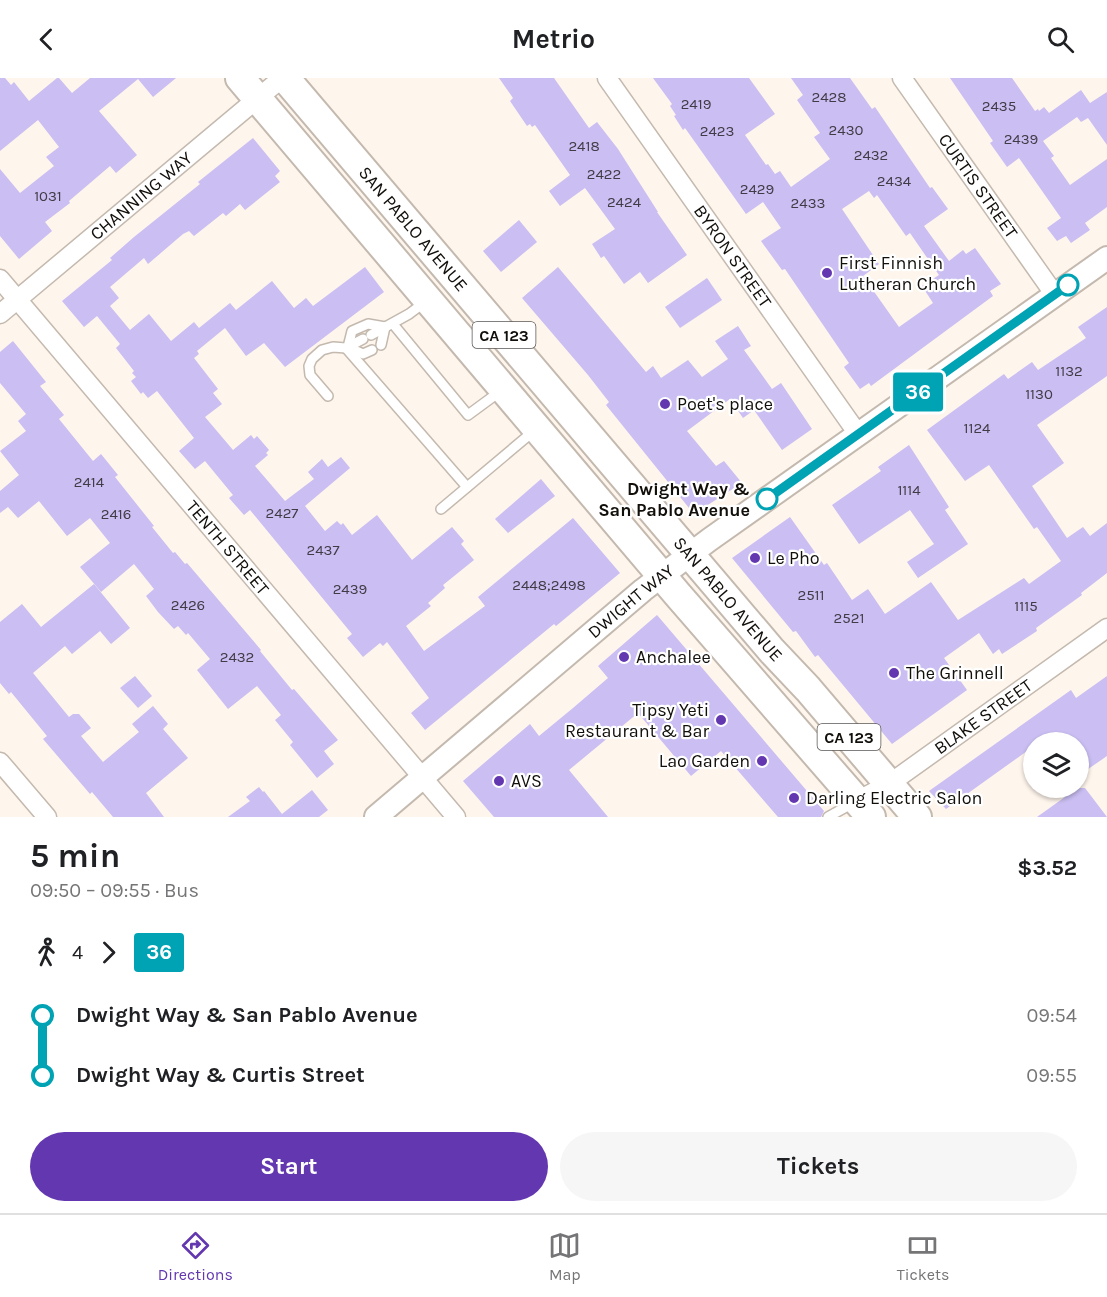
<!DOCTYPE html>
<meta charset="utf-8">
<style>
:root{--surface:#fff;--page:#f6f6f6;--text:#202124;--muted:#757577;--line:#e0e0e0;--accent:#6337af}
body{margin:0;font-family:Karla,sans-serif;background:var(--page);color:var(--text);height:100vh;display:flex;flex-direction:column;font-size:22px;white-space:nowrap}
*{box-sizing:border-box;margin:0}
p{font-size:20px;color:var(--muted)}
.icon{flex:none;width:33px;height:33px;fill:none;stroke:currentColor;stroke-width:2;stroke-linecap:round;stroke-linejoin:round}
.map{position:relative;height:739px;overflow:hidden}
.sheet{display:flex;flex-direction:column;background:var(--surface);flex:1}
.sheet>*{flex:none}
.badge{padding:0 12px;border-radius:4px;font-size:21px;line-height:39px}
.fabs{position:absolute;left:1023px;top:654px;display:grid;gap:12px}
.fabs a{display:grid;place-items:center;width:66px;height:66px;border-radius:50%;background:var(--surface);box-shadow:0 2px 4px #0004;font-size:30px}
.map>.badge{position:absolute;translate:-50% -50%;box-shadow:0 0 0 3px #fff}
.legs{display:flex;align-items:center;gap:9px;height:66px;padding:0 30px;font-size:20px}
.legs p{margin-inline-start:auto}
.headline{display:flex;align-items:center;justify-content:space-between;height:102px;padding:0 30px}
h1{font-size:33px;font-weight:700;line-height:45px}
.cta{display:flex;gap:12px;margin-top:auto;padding:12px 30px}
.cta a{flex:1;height:69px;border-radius:36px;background:var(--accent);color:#fff;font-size:24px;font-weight:700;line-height:69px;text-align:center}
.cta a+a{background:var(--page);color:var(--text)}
ul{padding:0 30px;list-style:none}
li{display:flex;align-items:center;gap:21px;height:60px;font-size:22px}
li i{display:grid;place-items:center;width:9px;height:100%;margin:0 8px;background:currentColor}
li i::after{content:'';width:15px;height:15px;margin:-8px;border:4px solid;border-radius:50%;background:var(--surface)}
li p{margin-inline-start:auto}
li:first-child i{background:linear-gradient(#0000 50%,currentColor 0)}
li:last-child i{background:linear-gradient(currentColor 50%,#0000 0)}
header{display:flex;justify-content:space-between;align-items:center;height:78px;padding:0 30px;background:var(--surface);font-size:27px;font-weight:700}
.menu{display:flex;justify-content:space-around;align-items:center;height:84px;border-top:2px solid var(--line);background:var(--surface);font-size:16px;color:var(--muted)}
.menu a{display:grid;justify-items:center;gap:3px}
.menu .active{color:var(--accent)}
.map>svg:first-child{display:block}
</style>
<header><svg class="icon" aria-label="back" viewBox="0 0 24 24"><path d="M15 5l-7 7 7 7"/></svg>Metrio<svg class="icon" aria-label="search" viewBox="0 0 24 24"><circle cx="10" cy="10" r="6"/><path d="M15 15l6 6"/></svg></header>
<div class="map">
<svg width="1107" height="739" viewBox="0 0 1107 739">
<rect width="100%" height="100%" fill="#fef5ec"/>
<g fill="#cabef2" fill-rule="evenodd">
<polygon points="0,0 5,0 11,7 14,4 29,23 57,0 59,0 72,15 90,0 176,0 153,19 138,1 99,33 137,77 116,95 110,88 69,123 70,125 45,144 52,153 19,181 0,158 0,91 20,115 54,88 46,79 59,69 38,42 0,73"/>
<polygon points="499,0 554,0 589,50 597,44 618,71 658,134 657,134 687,177 648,205 640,194 624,206 604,178 601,180 592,166 615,151 585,110 560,128 549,113 570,97 535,47 532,49 530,46 527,48 510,23 513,20"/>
<path d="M653 0H749L775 36 745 57 766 87 768 86 775 96 780 93 791 109 830 81 814 59 820 55 797 22 803 17 791 0H850L872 31 875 29 930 110 932 109 948 131 924 148 949 183 963 172 966 176 975 170 1001 206 990 213 993 218 871 308 869 305 860 311 844 289 849 285 785 191 782 192 761 163 781 150 763 124 746 136 685 50 683 52 674 38 676 37 670 28 672 26ZM869 113 874 120 877 117 906 158 910 155 939 197 922 208 933 225 899 249 863 198 879 186 842 131Z"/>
<polygon points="950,0 1012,0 1035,33 1038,31 1039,33 1044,29 1049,35 1081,12 1090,25 1107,14 1107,67 1088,40 1081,44 1077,39 1043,63 1054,78 1051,80 1070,107 1107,81 1107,129 1085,145 1090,152 1071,165 1066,158 1057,163 1047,150 1061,140 1019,80 1007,89 990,65 993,63"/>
<polygon points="253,60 280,93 275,98 280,104 245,132 240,126 226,138 223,135 194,158 189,153 183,156 148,186 144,180 110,209 119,220 110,228 130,252 149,236 171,263 194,244 199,250 230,225 236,232 272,203 294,230 306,220 313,228 365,189 384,214 285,289 264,265 246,278 225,250 197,273 199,276 194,280 218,311 213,315 222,326 205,339 233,372 251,357 254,361 257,358 269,372 266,375 268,377 255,388 285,423 314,401 308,394 322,381 328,389 341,379 350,390 305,428 325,453 337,443 341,447 343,445 352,457 377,437 412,482 452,449 464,463 461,466 474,482 443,507 445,510 428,525 431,528 406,548 424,573 485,528 478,519 573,440 620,495 556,548 554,546 425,652 411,635 429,620 387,564 383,568 380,565 363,579 347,560 352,556 250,432 244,437 229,420 233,417 205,383 195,391 179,373 194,360 157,313 148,320 143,314 141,316 131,303 136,299 132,295 134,293 116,270 120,266 97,238 84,249 62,223 112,182 110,180 134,159 200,106 198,104"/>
<polygon points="519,142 537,164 501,194 483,173"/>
<polygon points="558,189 646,294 653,288 661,300 688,282 702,299 728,281 715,263 738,248 751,268 744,272 772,311 781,305 812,351 782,372 754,332 743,340 730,321 687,353 716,388 724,383 742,405 700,432 689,430 606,327 609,324 588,297 522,220"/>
<polygon points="707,200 722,222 680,250 665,229"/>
<polygon points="1107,229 1107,298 1037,347 1064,385 1032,408 1067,460 1083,449 1090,458 1107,445 1107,495 1081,515 1082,517 1036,550 1037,553 1002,576 999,571 993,576 979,555 944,580 967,612 892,666 818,577 815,579 796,553 793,554 732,480 790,439 824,487 827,485 852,522 868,511 885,536 931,504 958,542 1024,500 1029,506 1061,483 1037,449 1034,451 989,387 965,403 927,352 1004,296 1008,301 1032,284 1038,292 1086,260 1078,249"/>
<polygon points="13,263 46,304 40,308 64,337 59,341 93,383 101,376 118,397 115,399 154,448 152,449 173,475 175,474 185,486 187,485 261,572 260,573 292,612 294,611 338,662 324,673 334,686 317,700 290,667 293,664 275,642 281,637 257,608 228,631 197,592 210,581 188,555 186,557 178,548 174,551 158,534 146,518 154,511 134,486 101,514 80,489 110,465 90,440 67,458 39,423 18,440 8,429 0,435 0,413 19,397 0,373 26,353 18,343 26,336 0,305 0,274"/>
<polygon points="909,367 949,429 945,432 968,466 918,500 907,484 934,466 910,432 859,466 832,427 881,393 878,389"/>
<polygon points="541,401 555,418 508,455 495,441"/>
<polygon points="94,506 130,550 111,566 100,553 72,576 65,568 33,595 69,639 73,636 79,636 91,650 81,658 103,684 139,654 132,646 153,628 168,646 163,651 188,680 146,715 164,739 113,739 92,714 90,716 43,661 47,658 11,614 9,616 0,605 0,544 22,526 41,549"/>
<polygon points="657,537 824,733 821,739 778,739 721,673 691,698 638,635 569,692 608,739 494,739 463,703 530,646 539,658 573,630 608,600 598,588"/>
<polygon points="135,598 152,618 138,630 120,610"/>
<polygon points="1107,598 1107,678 1078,698 1078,664 1034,664 1034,668 946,731 929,713 1071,612 1076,620"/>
<polygon points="259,709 263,714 264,713 282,736 312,712 328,732 319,739 228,739 250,723 246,719"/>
<polygon points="1058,710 1085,710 1107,739 1037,739 1065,719"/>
</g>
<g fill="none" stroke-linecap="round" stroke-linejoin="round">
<defs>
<g id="service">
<polyline points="393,246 468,337 502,312"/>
<polyline points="371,257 409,236 425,224"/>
<polyline points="381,267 385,249"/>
<polyline points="348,269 352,253 368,246 385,249"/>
<polyline points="348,269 363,276 372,272"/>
<polyline points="346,270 467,409"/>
<polyline points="328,318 310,297 309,288 312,281 322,272 333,269 346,270 363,261"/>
<polyline points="441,431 535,352"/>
<polyline points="828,739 855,724"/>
</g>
<g id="minor">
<path id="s1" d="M607 0 858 356"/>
<path id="s2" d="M902 0 1055 217"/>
<path id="s3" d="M0 201 456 739"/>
<path id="s4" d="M0 236 282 0"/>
<polyline points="0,684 47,739"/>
<path id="s5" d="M857 723 889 706 1107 550"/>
</g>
<g id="tertiary">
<path id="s6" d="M376 739 643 512 709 462 1107 180"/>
</g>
<g id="primary">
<polyline points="240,0 678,517 871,739"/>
<path id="s7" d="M285 0 772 573 808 611 917 739"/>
</g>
</defs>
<use href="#service" stroke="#c4b9ae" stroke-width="12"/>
<use href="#minor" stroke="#c4b9ae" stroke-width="21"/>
<use href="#tertiary" stroke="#c4b9ae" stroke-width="26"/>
<use href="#primary" stroke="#c4b9ae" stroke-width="32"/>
<use href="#service" stroke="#fff" stroke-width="9"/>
<use href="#minor" stroke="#fff" stroke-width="18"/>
<use href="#tertiary" stroke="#fff" stroke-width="22"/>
<use href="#primary" stroke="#fff" stroke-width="28"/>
</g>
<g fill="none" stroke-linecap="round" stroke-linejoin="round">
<defs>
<polyline id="line-1" points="767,421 1068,207"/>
</defs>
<use href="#line-1" stroke="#fff" stroke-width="14"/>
<use href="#line-1" stroke="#00a3b4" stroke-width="9"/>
</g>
<g fill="#6337af" stroke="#fff" stroke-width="2">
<circle cx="827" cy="195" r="6"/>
<circle cx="665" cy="326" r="6"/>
<circle cx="755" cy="480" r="6"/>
<circle cx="624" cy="579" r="6"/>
<circle cx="894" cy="595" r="6"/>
<circle cx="721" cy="642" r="6"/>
<circle cx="762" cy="683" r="6"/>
<circle cx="499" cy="703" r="6"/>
<circle cx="794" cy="720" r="6"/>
</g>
<g fill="#fff" stroke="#00a3b4" stroke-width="3">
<circle cx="1068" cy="207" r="10"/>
<circle cx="767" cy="421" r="10"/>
</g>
<g text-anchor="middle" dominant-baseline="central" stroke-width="4.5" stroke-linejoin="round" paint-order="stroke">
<g font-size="15" fill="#403b45">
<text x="829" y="19">2428</text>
<text x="696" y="26">2419</text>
<text x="999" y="28">2435</text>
<text x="846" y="52">2430</text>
<text x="717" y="53">2423</text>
<text x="1021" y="61">2439</text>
<text x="584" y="68">2418</text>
<text x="871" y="77">2432</text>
<text x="604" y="96">2422</text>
<text x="894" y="103">2434</text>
<text x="757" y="111">2429</text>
<text x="48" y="118">1031</text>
<text x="624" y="124">2424</text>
<text x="808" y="125">2433</text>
<text x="1069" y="293">1132</text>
<text x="1039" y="316">1130</text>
<text x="977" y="350">1124</text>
<text x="89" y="404">2414</text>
<text x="909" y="412">1114</text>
<text x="282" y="435">2427</text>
<text x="116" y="436">2416</text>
<text x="323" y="472">2437</text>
<text x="549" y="507">2448;2498</text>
<text x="350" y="511">2439</text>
<text x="811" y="517">2511</text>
<text x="188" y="527">2426</text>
<text x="1026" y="528">1115</text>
<text x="849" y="540">2521</text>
<text x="237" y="579">2432</text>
</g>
<g fill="#fff" stroke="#595754" stroke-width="1.5">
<rect x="472.5" y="244" width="63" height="26" rx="4.5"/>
<rect x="817.5" y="646" width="63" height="26" rx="4.5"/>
</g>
<g font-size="16" font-weight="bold" fill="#120f0b">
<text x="504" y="257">CA 123</text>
<text x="849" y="659">CA 123</text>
</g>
<g font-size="18" fill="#120f0b" stroke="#fff">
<text stroke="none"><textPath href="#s2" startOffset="132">CURTIS STREET</textPath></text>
<text stroke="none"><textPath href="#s4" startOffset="184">CHANNING WAY</textPath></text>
<text stroke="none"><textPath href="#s7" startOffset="198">SAN PABLO AVENUE</textPath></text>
<text stroke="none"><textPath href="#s1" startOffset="218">BYRON STREET</textPath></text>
<text stroke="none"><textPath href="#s3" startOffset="352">TENTH STREET</textPath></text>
<text stroke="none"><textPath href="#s7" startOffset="684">SAN PABLO AVENUE</textPath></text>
<text stroke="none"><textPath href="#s6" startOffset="334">DWIGHT WAY</textPath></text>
<text stroke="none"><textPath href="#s5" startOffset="152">BLAKE STREET</textPath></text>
</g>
<g font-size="18" fill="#120f0b" stroke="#fff" text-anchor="start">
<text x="839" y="185">First Finnish<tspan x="839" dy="21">Lutheran Church</tspan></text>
<text x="677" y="326">Poet's place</text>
<text x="767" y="480">Le Pho</text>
<text x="636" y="579">Anchalee</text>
<text x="906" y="595">The Grinnell</text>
<text x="709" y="632" text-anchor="end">Tipsy Yeti<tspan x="709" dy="21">Restaurant &amp; Bar</tspan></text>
<text x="750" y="683" text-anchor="end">Lao Garden</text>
<text x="511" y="703">AVS</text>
<text x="806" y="720">Darling Electric Salon</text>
</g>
<g font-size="18" font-weight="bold" fill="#120f0b" stroke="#fff" text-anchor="end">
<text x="750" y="411">Dwight Way &amp;<tspan x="750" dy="21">San Pablo Avenue</tspan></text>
</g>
</g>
</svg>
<div class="fabs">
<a><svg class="icon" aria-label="layers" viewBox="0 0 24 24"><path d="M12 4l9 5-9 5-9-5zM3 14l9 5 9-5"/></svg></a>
</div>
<b class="badge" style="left:918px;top:314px;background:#00a3b4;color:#fff">36</b>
</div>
<section class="sheet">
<div class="headline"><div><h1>5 min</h1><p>09:50 – 09:55 · Bus</p></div><b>$3.52</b></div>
<div class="legs"><svg class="icon" aria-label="walk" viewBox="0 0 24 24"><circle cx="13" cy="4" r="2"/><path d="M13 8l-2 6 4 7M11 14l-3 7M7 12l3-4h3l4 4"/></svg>4<svg class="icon" aria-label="forward" viewBox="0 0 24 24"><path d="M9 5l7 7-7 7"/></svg><b class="badge" style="background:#00a3b4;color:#fff">36</b></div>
<ul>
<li><i style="color:#00a3b4"></i><b>Dwight Way &amp; San Pablo Avenue</b><p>09:54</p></li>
<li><i style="color:#00a3b4"></i><b>Dwight Way &amp; Curtis Street</b><p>09:55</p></li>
</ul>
<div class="cta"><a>Start</a><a>Tickets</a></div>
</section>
<nav class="menu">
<a class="active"><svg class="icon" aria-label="directions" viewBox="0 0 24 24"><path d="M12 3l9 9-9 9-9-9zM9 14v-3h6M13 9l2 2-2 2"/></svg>Directions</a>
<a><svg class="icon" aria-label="map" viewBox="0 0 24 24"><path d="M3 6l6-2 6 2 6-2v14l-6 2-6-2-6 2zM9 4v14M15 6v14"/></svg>Map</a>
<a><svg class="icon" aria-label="tickets" viewBox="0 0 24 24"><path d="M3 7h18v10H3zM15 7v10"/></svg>Tickets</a>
</nav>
